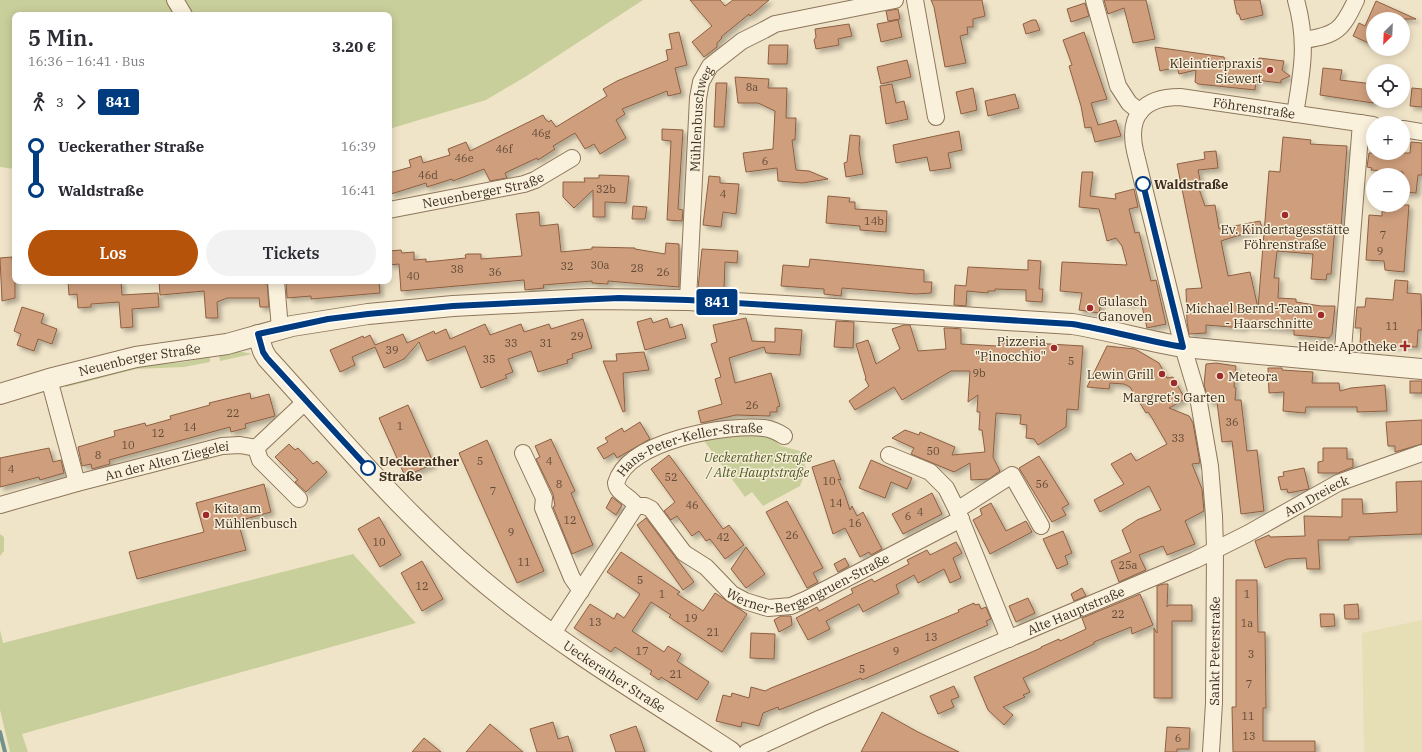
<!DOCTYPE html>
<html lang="de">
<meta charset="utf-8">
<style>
:root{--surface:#fff;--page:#f2f2f3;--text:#2b2b33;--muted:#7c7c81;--accent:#b45309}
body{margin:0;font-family:"IBM Plex Serif",serif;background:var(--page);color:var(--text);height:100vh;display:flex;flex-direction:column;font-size:15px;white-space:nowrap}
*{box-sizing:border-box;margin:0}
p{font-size:13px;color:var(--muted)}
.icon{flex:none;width:22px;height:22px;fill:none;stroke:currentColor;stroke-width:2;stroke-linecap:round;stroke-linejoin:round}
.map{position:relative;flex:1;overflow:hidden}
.panel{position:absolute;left:12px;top:12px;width:380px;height:272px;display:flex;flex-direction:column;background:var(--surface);border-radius:8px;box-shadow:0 2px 10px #0003}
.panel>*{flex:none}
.badge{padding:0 8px;border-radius:3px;font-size:14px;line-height:26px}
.needle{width:26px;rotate:204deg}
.controls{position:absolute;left:1366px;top:12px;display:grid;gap:8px}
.controls a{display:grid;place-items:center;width:44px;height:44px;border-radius:50%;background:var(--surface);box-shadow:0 2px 10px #0003;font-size:20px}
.map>.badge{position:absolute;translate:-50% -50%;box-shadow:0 0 0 2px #fff}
.legs{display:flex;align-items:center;gap:6px;height:44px;padding:0 16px;font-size:13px}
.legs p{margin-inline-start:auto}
.summary{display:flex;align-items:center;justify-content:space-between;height:68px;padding:0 16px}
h1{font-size:22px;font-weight:600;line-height:30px}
.primary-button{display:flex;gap:8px;margin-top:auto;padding:8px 16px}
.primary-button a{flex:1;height:46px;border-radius:24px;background:var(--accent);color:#fff;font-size:16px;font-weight:600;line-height:46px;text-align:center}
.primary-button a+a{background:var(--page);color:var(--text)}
ul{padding:0 16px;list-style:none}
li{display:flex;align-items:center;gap:14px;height:44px;font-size:15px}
li i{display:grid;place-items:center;width:6px;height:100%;margin:0 5px;background:currentColor}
li i::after{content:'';width:10px;height:10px;margin:-5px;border:3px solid;border-radius:50%;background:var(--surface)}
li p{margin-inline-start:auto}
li:first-child i{background:linear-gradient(#0000 50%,currentColor 0)}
li:last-child i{background:linear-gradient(currentColor 50%,#0000 0)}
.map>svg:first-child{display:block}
</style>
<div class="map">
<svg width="1422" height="752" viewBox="0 0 1422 752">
<defs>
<filter id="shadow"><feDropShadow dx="3.5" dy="3.5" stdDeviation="2" flood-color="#0004"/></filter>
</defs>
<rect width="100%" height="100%" fill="#f0e4c8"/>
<polygon fill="#e6deb5" points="1422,620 1422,752 1364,752 1362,633"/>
<g fill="#c9cf9b">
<polygon points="0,0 167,0 175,15 15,15 15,169 0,167"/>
<polygon points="184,0 643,0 525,77 486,100 389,129 389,15 193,15"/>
<polygon points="238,351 252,354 220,361 219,355"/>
<polygon points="210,357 210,362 184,367 136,369 66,387 64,382 117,368 184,362"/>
<polygon points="737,433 767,434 781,446 800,451 806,468 804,469 805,473 800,486 763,506 752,492 745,497 702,438"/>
<polygon points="0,534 4,537 4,551 0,556"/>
<polygon points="353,554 416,623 22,734 28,752 10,752 0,710 0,630 3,643"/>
</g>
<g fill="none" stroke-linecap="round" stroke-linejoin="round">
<polyline stroke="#6f938a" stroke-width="4" points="0,732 5,752"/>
</g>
<g fill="#cf9f7d" stroke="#8d5f41" filter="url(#shadow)">
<polygon points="690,0 720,0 725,6 733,0 769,0 750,16 749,14 721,37 722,38 717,43 717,47 704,57 692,42 712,26"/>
<polygon points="931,0 982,0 985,16 973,19 973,27 967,27 968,34 960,36 966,63 945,67 934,7"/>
<polygon points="1104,0 1146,0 1155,39 1133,43 1124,8 1108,14"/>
<polygon points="1234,0 1260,0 1263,15 1241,20 1239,14 1237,14"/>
<polygon points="1376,1 1416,19 1373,19 1373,45 1353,36 1359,23 1365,26"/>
<polygon points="1085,3 1089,16 1071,22 1067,9"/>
<polygon points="898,9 900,19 888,21 886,11"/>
<polygon points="898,20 902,37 881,42 877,24"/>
<polygon points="1032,20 1036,20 1040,30 1026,34 1023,24"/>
<polygon points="849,24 852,36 838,39 839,45 816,49 814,40 816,37 815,29"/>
<polygon points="679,32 687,65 675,68 681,93 668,96 667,91 622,109 625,114 616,120 626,138 600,154 594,144 585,149 575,133 553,146 555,149 538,160 537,158 505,173 507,178 490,181 484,169 453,181 452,179 427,187 426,183 391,194 389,173 411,167 409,160 421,156 423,163 450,155 448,149 466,142 470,151 543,115 546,120 549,122 551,120 556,127 607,96 603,89 617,81 668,60 666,50 672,49 669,34"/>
<polygon points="1084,32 1107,99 1091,103 1098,125 1116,120 1121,136 1095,142 1091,127 1085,128 1081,106 1069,66 1072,65 1063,40"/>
<polygon points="769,45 788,45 787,64 768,64"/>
<polygon points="1155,47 1224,57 1226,65 1257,69 1259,58 1284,61 1282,70 1290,76 1281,80 1281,83 1256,80 1255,90 1198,84 1195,82 1196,70 1179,74 1177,67 1160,71"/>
<polygon points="907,60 911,77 881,84 877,67"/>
<polygon points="1323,68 1342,70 1340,80 1373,84 1373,103 1320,95"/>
<polygon points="735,77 769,79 768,88 787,88 786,118 796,118 795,140 792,140 796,170 809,171 828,179 802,183 778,181 777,168 746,172 743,153 773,149 775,111 758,103 738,103"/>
<polygon points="716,83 727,83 724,127 714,127"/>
<polygon points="892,84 896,103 904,101 908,119 886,124 880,86"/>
<polygon points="973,88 977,110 961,114 956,92"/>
<polygon points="1412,88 1422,89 1422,107 1410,106"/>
<polygon points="1015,94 1019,108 988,116 985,101"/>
<polygon points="662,129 683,130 678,209 683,210 682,221 667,220 671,141 662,140"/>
<polygon points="959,131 962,150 948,153 951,168 930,171 927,157 896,163 893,145"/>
<polygon points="850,135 860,136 859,150 863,174 846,177 844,163 847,162"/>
<polygon points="1283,137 1311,140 1310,144 1347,146 1341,227 1335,227 1331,274 1327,274 1326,280 1311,279 1313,254 1277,251 1274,278 1279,278 1278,298 1296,299 1296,302 1321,306 1335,306 1332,334 1329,338 1294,335 1294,330 1244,325 1244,328 1206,325 1206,333 1189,334 1187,322 1186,289 1202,288 1177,164 1205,159 1204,152 1216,151 1218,168 1198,170 1201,185 1198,186 1205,206 1215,205 1219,229 1260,221 1262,228 1221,241 1228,276 1250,272 1258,308 1269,171 1280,172"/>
<polygon points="1411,142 1422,143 1422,175 1418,175 1416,193 1403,192 1403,172 1371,170 1372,168 1367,167 1369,153 1410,153"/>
<polygon points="1082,172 1093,172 1090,196 1116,199 1115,194 1134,189 1138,207 1129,209 1135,233 1139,232 1151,281 1156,280 1166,324 1147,328 1141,301 1130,304 1102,299 1099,313 1079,310 1082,293 1060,291 1062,262 1127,265 1122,246 1116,238 1107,241 1099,209 1079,207"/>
<polygon points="599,175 629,176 626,203 605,202 605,217 593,217 593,190 574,208 563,197 563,182 585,182 584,178 599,178"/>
<polygon points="709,176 720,177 720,183 739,184 736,214 723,212 721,227 703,225"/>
<polygon points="828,196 850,198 849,202 855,202 855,209 887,211 886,232 860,230 860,226 826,223"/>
<polygon points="1386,205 1409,205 1404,272 1385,270 1384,261 1366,260 1369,215 1382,216 1382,211 1385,212"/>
<polygon points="633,206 647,207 645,219 632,219"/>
<polygon points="539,212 540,226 558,224 561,252 592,249 592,247 635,248 635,249 665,254 666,243 679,244 679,287 608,281 608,284 592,283 592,281 543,285 544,288 525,290 524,280 401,291 399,264 389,265 389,251 401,250 402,253 414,252 414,260 426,259 426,262 466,258 465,255 467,254 481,254 481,259 522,256 516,214"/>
<polygon points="702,249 738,251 737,263 725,262 724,289 698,288"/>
<polygon points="12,257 12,260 15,260 15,298 2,301 0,258"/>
<polygon points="810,259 924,270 924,282 932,282 931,293 916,294 842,288 841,296 824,294 824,289 781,286 783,265 809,267"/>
<polygon points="1028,260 1041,261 1039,289 1043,289 1042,302 1026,301 1026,290 995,289 995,291 988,291 988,293 967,291 966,306 954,305 955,285 966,286 968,267 1028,270"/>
<polygon points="1395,280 1408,281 1407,293 1421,294 1422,330 1418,330 1417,347 1360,344 1361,328 1355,328 1357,307 1365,307 1366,298 1393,300"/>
<polygon points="68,281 121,281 122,295 158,293 159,307 132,309 133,327 121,328 119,302 91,304 91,307 78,308 77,294 69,295"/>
<polygon points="159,281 267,281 269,307 260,307 259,298 227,298 217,302 218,318 206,318 204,291 160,295"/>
<polygon points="286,281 379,281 380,293 311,299 311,296 287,298"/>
<polygon points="22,307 44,314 41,323 57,329 52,344 38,339 34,351 17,345 21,334 14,331"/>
<polygon points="651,318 653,323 667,318 670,328 682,324 686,338 645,350 637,322"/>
<polygon points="746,318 752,341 775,342 775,328 802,330 800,355 766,353 764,347 729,358 735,383 771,373 780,406 777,407 777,412 770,412 770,416 736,415 701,423 698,411 722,404 715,379 721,377 711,344 717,342 713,325"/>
<polygon points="583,319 592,348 572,354 573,358 567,360 568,363 538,372 531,351 508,359 513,372 505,375 507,378 481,388 465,346 427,361 419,342 404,359 384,368 375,347 352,357 355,365 340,372 330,350 363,336 364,338 370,335 375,345 403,334 407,343 434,331 435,334 446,329 450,339 485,324 490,335 521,324 524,332 549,324 551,329"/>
<polygon points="836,321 854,322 853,348 834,347"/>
<polygon points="904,325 910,325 918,351 946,349 944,328 950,328 961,329 961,344 997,346 998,341 1083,346 1078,410 1067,409 1066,427 1038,445 1034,439 1026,438 1027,425 1020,424 1021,415 996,413 993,457 1000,471 989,479 971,480 970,463 954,472 911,454 914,448 892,438 905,430 919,435 920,432 955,447 952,455 985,452 982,430 979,430 980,412 977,412 978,395 968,402 970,371 951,371 902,400 894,387 855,410 849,401 869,386 865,379 866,378 856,344 868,340 876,364 900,349 892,329"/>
<polygon points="1107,346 1135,349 1159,363 1167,378 1173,377 1185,399 1169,408 1189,416 1193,423 1200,463 1192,464 1202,489 1204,511 1185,521 1195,544 1167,555 1163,546 1139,555 1146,570 1119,582 1111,561 1131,552 1122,530 1137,520 1161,510 1149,486 1100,512 1094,500 1124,484 1111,464 1131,453 1136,461 1167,444 1152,418 1148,412 1146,413 1130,387 1124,384 1110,383 1109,389 1087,387"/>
<polygon points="644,352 649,370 623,373 625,411 623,412 603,361 617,361 616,354"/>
<polygon points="1216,363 1236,366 1234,387 1236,388 1235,400 1241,400 1247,451 1257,450 1264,511 1241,514 1232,441 1222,442 1217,402 1209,402 1204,385 1206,364"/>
<polygon points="1268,368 1282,368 1282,370 1313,372 1312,383 1339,383 1340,391 1351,388 1385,385 1387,411 1357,412 1357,407 1306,407 1305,413 1283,411 1284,392 1269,393"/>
<rect x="1410" y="381" width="12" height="12"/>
<polygon points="250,393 251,399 269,394 275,416 245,424 246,428 231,432 230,427 109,460 110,464 92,469 91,464 82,466 78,447 115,436 114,431 145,423 146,426 171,419 170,416 210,405 209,403"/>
<polygon points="408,405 434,464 405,476 379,418"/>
<polygon points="1422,420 1422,444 1395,452 1395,446 1388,446 1386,422"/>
<polygon points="640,422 650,439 617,458 614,453 604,459 597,448 608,442 605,438 622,428 624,432"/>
<polygon points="551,439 575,491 571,493 593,545 572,554 553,507 555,506 553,494 536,459 540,457 535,446"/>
<polygon points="487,440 544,571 517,583 459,453"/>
<polygon points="289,444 295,450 298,448 313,464 317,461 327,472 306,492 295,482 298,480 275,457"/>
<polygon points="49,448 53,462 61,460 64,473 40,480 39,477 0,487 0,458"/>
<polygon points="1323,448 1347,448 1347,459 1353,459 1353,467 1338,473 1318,473 1318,462 1323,461"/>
<polygon points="669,455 723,529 729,525 744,545 725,559 710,539 706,541 699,531 692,536 677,516 671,520 664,511 675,502 651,469"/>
<polygon points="1039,456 1069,504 1062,508 1066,515 1052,522 1019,468"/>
<polygon points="834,460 841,480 838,479 844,492 850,510 852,506 857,516 863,512 882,549 871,555 869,552 860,557 845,528 833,534 812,467"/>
<polygon points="871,460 912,478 907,489 891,482 885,498 859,488"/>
<polygon points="1304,468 1309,489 1288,493 1287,489 1281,490 1278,477 1284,476 1283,472"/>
<polygon points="1422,481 1422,534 1349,537 1349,540 1318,540 1320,569 1307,569 1306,558 1287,559 1265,568 1255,541 1269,535 1270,537 1305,536 1304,516 1342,517 1342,499 1362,499 1363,514 1397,512 1396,482"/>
<polygon points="264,484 271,512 238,521 246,550 137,579 129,552 204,532 196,503"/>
<polygon points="932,493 942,514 903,534 892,514"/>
<polygon points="612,497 622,505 616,515 606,508"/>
<polygon points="787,501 823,568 813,573 818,582 807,588 766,512"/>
<polygon points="991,503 1006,531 1026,521 1032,532 990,554 973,520 982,515 980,509"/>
<polygon points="379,517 401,555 380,567 358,529"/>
<polygon points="646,518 694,582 683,590 637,525"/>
<polygon points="1063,531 1072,553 1065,556 1068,564 1057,569 1043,539"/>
<polygon points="956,542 962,553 953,558 961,578 950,583 944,569 918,583 914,575 896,585 899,593 863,612 859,604 826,621 830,629 808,640 796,618 817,607 819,611 853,593 851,589 872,579 874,582 909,564 907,560 927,550 930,555"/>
<polygon points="746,547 765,574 746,588 731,569"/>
<polygon points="621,552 680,592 677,594 703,611 715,593 747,614 722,652 669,617 671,615 651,602 632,631 664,652 668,646 681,654 677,661 709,682 697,700 661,677 659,680 650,674 652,671 615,647 611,652 574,628 590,604 614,619 617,613 624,618 640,594 607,572"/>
<polygon points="845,558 849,566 838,572 834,564"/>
<polygon points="422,561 443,599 422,611 401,573"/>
<polygon points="1236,580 1257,580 1258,632 1265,632 1266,708 1263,708 1263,741 1315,741 1315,752 1233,752 1232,707 1236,707"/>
<polygon points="1163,584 1168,584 1167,607 1169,605 1192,605 1192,621 1172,621 1172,698 1154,698 1154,628 1157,633 1157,586"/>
<polygon points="1082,588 1086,596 1074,601 1071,594"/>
<polygon points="1140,594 1153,625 1132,634 1131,627 1094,642 1094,644 1023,678 1030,692 1023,695 1025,697 1003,707 1013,715 1004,725 988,710 974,677 1041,648 1041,647 1059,639 1060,641 1086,629 1082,618"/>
<polygon points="1028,598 1035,613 1016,622 1009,606"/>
<polygon points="974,603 975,605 979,604 981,609 986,607 991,619 986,621 988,625 862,680 861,678 779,710 778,707 763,713 759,726 742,722 741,727 716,721 723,695 731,697 732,693 749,698 751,687 765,691 771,688 920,628 959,612 958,610"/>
<polygon points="1358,604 1359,619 1345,619 1344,605"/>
<polygon points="1320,614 1334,614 1335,626 1321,627"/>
<polygon points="791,616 792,625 779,632 774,620 781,616"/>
<polygon points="751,633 775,634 774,659 750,658"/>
<polygon points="954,686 959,697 951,700 954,707 938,714 930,696"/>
<polygon points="882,712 918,732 959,752 861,752"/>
<polygon points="553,722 558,739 568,736 573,752 537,752 530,729"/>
<polygon points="490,724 523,752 466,752"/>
<polygon points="636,726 645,752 616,752 610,735"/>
<polygon points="1167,727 1190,728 1189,749 1177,749 1177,752 1165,752"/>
<polygon points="424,738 441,752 412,752"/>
</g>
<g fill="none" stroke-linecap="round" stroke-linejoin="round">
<defs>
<g id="minor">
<polyline points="175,0 184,15"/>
<polyline points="915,0 936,117"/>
<polyline points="1094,0 1118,86 1129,103 1140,112"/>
<path d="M1304 40C1337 35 1342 30 1356 0"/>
<path d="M1295 114C1302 71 1308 43 1296 0"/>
<polyline points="1403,129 1422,132"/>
<path id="s1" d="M389 210 524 184 535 180 572 158"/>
<polyline points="276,281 280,329"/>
<path id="s2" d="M688 300 698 98 701 82 710 66 742 41 764 30 775 24 895 0"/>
<polyline points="1342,362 1361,123"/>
<polyline points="49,379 77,483"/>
<polyline points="256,448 306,401"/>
<polyline points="256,448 260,460 299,499"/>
<polyline points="523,453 544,498 543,508 572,578 581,591"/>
<polyline points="889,455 930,472 946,488 957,510 1009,639"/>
<path id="s3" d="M0 505 77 483 222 446 240 445 256 448"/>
<path id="s4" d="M636 506H645L651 509 684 553 706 567 732 594 745 601 768 608 791 606 807 599 961 519"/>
<polyline points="957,510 1012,475 1041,526"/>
<path id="s5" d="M553 633 636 506C631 496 617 494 616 483 628 440 727 424 764 428 771 429 778 432 784 436"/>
<path id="s6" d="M747 752 821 718 1195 560 1247 534 1338 483 1422 453"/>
<path id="s7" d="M1211 752 1214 703 1215 549 1214 516 1210 466 1198 397 1183 347 1135 151C1127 115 1144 97 1180 97L1373 125"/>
</g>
<g id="tertiary">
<path id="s8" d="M258 335 263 351 267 358C341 439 413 526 500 595 572 653 654 701 731 752"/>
<path id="s9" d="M0 394 49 379 136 357 227 344 292 326 368 314 453 306 588 299 688 300 1072 324C1110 330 1146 341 1183 347L1422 369"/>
</g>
</defs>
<use href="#minor" stroke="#8d765c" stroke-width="18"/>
<use href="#tertiary" stroke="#8d765c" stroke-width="22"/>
<use href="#minor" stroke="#faf1dc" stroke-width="16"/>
<use href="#tertiary" stroke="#faf1dc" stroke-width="20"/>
</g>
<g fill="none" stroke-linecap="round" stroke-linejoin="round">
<defs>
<path id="line-1" d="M368 468 267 358 263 352 258 334 328 319 368 314 453 306 619 298 688 300 1072 324C1110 330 1146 341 1183 347L1143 184"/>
</defs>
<use href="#line-1" stroke="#fff" stroke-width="9"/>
<use href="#line-1" stroke="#003b80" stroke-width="6"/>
</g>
<g fill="#9e2a2b" stroke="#f7eed8" stroke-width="1.5">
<circle cx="1270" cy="70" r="4"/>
<circle cx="1285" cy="215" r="4"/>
<circle cx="1090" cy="308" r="4"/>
<circle cx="1321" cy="315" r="4"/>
<path d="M1403 340h4v4h4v4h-4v4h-4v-4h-4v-4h4z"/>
<circle cx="1054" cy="348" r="4"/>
<circle cx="1162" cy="374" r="4"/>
<circle cx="1220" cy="376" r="4"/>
<circle cx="1174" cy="383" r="4"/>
<circle cx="206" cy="515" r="4"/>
</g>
<g fill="#fff" stroke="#003b80" stroke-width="2">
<circle cx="1143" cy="184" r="7"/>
<circle cx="368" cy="468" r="7"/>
</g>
<g text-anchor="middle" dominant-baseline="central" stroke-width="3" stroke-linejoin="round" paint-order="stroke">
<g font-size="11" fill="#624a37">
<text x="752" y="87">8a</text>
<text x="541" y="133">46g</text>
<text x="504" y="149">46f</text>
<text x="464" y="158">46e</text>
<text x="765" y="161">6</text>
<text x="428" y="175">46d</text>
<text x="606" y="189">32b</text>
<text x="723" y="194">4</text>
<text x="874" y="221">14b</text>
<text x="1383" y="235">7</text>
<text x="1380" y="251">9</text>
<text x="600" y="265">30a</text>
<text x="567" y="266">32</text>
<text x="637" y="268">28</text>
<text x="457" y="269">38</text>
<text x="495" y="272">36</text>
<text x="663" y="272">26</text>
<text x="413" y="276">40</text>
<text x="1392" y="326">11</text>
<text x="577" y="336">29</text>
<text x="511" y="343">33</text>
<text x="546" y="343">31</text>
<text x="392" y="350">39</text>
<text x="489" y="359">35</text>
<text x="1071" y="361">5</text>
<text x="979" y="373">9b</text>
<text x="752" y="405">26</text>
<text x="233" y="413">22</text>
<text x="1232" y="422">36</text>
<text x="400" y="426">1</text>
<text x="190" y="427">14</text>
<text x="158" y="433">12</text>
<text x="1178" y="438">33</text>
<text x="128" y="445">10</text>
<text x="933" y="451">50</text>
<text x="98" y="455">8</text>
<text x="480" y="461">5</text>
<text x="549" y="461">4</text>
<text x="11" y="469">4</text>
<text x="671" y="477">52</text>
<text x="829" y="481">10</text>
<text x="559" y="484">8</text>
<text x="1042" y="484">56</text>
<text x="493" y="491">7</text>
<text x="836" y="503">14</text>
<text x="692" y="505">46</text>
<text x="920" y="512">4</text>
<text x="908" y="516">6</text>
<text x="570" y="520">12</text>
<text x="855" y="523">16</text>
<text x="511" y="532">9</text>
<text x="792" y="535">26</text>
<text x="723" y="537">42</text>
<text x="379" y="542">10</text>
<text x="524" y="562">11</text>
<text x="1128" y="565">25a</text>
<text x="640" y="580">5</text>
<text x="422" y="586">12</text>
<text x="662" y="594">1</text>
<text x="1247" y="594">1</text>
<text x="1118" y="614">22</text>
<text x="691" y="618">19</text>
<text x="595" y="622">13</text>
<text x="1247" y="623">1a</text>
<text x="713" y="632">21</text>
<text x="931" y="637">13</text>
<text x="642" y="651">17</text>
<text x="896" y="651">9</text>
<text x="1251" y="654">3</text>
<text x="862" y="669">5</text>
<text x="676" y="674">21</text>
<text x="1249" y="684">7</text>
<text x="1248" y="716">11</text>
<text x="1249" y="736">13</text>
<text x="1178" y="738">6</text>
</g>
<g font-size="13" fill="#3d2e20" stroke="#f7eed8" text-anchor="end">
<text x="1262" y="63">Kleintierpraxis<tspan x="1262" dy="15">Siewert</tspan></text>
<text x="1285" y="229" text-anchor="middle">Ev. Kindertagesstätte<tspan x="1285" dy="15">Föhrenstraße</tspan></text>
<text x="1098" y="301" text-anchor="start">Gulasch<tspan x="1098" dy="15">Ganoven</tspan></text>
<text x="1313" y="308">Michael Bernd-Team<tspan x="1313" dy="15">- Haarschnitte</tspan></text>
<text x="1046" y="341">Pizzeria<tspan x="1046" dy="15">"Pinocchio"</tspan></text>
<text x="1397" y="346">Heide-Apotheke</text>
<text x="1154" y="374">Lewin Grill</text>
<text x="1228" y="376" text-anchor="start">Meteora</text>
<text x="1174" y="397" text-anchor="middle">Margret’s Garten</text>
<text x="214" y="508" text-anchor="start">Kita am<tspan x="214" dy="15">Mühlenbusch</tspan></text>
</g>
<g font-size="13" fill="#3d2e20" stroke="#f7eed8">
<text stroke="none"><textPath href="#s7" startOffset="770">Föhrenstraße</textPath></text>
<text stroke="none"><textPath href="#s2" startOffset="182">Mühlenbuschweg</textPath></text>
<text stroke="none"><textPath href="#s1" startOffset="96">Neuenberger Straße</textPath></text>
<text stroke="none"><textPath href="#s9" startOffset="144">Neuenberger Straße</textPath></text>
<text stroke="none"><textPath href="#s5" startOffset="270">Hans-Peter-Keller-Straße</textPath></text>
<text stroke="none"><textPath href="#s3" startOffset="173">An der Alten Ziegelei</textPath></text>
<text stroke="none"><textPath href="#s6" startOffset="625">Am Dreieck</textPath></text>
<text stroke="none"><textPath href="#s4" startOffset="217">Werner-Bergengruen-Straße</textPath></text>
<text stroke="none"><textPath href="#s6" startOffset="358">Alte Hauptstraße</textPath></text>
<text stroke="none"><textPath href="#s7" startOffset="101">Sankt Peterstraße</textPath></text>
<text stroke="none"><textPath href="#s8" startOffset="498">Ueckerather Straße</textPath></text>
</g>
<g font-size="13" font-weight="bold" fill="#3d2e20" stroke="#f7eed8" text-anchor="start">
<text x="1154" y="184">Waldstraße</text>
<text x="379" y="461">Ueckerather<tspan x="379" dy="15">Straße</tspan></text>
</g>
<g font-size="13" font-style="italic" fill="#4d5a26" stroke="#f7eed8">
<text x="758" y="457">Ueckerather Straße<tspan x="758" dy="15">/ Alte Hauptstraße</tspan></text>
</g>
</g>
</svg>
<div class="controls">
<a><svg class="needle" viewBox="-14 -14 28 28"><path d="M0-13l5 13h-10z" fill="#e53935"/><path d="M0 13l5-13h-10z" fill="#7c7c81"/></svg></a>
<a><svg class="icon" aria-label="locate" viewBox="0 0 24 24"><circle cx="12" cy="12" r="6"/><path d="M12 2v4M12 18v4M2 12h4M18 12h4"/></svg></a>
<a>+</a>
<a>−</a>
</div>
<b class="badge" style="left:717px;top:302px;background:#003b80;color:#fff">841</b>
<section class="panel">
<div class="summary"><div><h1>5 Min.</h1><p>16:36 – 16:41 · Bus</p></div><b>3.20 €</b></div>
<div class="legs"><svg class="icon" aria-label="walk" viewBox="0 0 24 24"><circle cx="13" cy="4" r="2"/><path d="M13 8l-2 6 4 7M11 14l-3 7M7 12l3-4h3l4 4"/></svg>3<svg class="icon" aria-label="forward" viewBox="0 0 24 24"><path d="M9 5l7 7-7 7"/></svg><b class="badge" style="background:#003b80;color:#fff">841</b></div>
<ul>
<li><i style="color:#003b80"></i><b>Ueckerather Straße</b><p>16:39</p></li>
<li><i style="color:#003b80"></i><b>Waldstraße</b><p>16:41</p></li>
</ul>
<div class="primary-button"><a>Los</a><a>Tickets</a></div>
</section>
</div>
